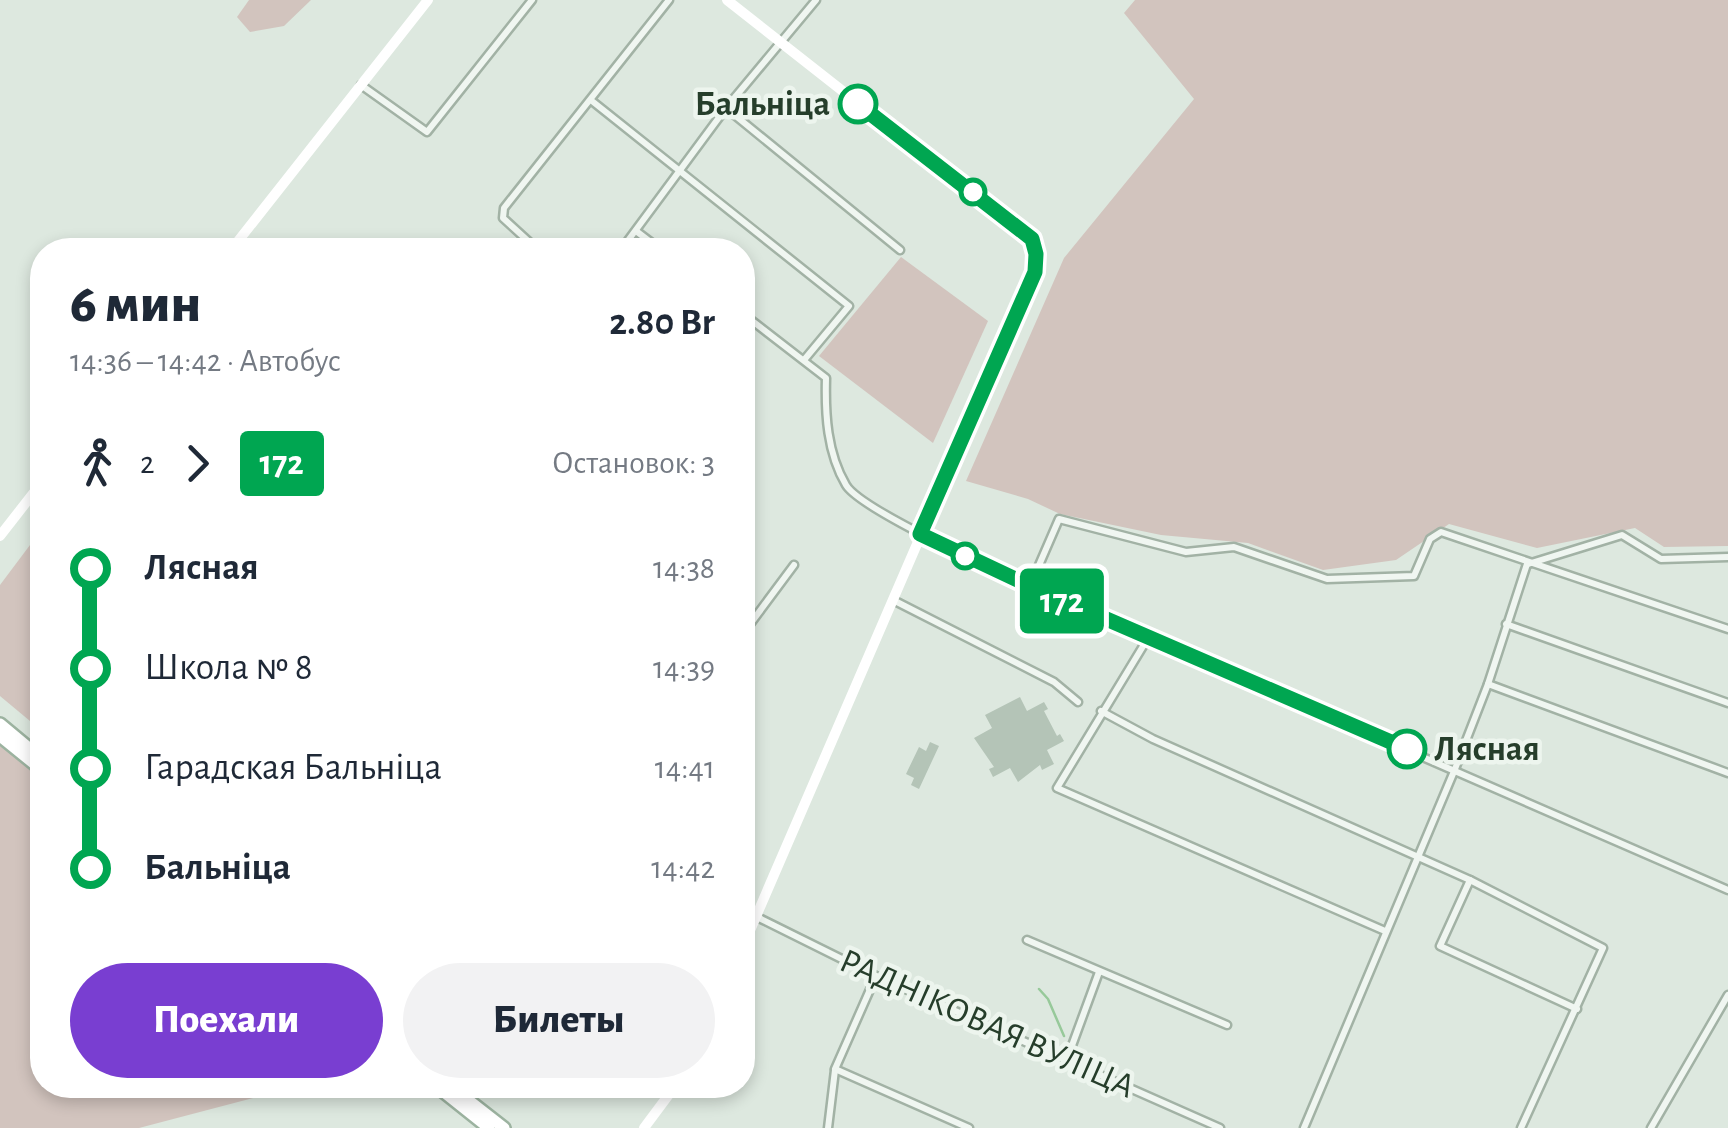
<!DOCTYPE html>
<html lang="ru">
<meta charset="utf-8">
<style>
:root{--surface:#fff;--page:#f2f2f3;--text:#1f2937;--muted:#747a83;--accent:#793ed1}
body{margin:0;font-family:"Alegreya Sans",sans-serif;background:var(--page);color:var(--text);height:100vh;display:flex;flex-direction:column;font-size:38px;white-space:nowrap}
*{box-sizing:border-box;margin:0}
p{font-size:32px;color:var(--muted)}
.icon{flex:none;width:55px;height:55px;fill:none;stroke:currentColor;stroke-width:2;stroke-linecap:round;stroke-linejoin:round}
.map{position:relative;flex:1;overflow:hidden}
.panel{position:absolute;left:30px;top:238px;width:725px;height:860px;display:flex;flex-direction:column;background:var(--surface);border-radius:40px;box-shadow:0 5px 15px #0003}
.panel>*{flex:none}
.badge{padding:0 20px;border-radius:8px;font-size:35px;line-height:65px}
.map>.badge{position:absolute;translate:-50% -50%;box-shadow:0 0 0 5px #fff}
.legs{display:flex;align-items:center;gap:15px;height:110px;padding:0 40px;font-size:32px}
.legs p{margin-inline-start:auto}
.overview{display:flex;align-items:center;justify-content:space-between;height:170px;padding:0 40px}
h1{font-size:55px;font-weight:800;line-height:75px}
.action{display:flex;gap:20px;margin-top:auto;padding:20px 40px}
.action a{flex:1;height:115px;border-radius:60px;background:var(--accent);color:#fff;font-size:40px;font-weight:800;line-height:115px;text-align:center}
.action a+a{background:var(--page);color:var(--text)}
ul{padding:0 40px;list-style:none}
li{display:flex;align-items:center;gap:35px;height:100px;font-size:38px}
li i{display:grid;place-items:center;width:15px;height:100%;margin:0 12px;background:currentColor}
li i::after{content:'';width:25px;height:25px;margin:-12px;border:8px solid;border-radius:50%;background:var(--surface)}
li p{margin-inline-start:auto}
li:first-child i{background:linear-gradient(#0000 50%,currentColor 0)}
li:last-child i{background:linear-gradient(currentColor 50%,#0000 0)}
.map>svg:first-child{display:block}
</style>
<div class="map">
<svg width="1728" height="1128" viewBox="0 0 1728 1128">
<rect width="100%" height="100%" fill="#dde8df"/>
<g fill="#d2c4be">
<polygon points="249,0 311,0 284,26 250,32 237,17"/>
<polygon points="1135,0 1728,0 1728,546 1664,547 1635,528 1537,548 1449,524 1396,560 1323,570 1248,543 1161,535 1060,514 1028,499 966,481 1064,258 1194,99 1124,13"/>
<polygon points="901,257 988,321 933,443 819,356"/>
<polygon points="42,529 42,731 0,696 0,585"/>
<polygon points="0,742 42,775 42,1085 303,1085 139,1128 0,1128"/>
</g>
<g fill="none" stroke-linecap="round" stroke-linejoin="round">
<polyline stroke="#97c99a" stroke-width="2.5" points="1039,989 1048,999 1064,1036"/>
</g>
<g fill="#b4c4b7">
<polygon points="1020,697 1027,711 1044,702 1048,709 1044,711 1057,736 1060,734 1064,741 1047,750 1054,764 1042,770 1040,765 1018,782 1010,768 993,777 989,769 994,767 974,738 992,728 985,715"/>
<polygon points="930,742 939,746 919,789 911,785 914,778 906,774 919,747 926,751"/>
</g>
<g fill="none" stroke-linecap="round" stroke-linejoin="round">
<defs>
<g id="street">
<polyline points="361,85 427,132 532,0"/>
<polyline points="592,101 849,306 804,360"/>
<polyline points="726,108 900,250"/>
<polyline points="636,231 661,250"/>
<polyline points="538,250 503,218 504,208 669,0"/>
<polyline points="621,250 726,108 816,0"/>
<path d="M742 313 826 378C825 414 827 453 846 485 860 509 997 571 1030 586L1728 890"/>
<polyline points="1528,564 1622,535 1661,559 1728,557"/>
<polyline points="1030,586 1059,519 1186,552 1234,547 1327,579 1414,576 1430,539 1441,532 1728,629"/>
<polyline points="895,601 1054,682 1078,702"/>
<polyline points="1506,624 1728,703"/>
<polyline points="742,635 794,565"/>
<polyline points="1148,638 1057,788 1385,931"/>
<polyline points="1488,684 1728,773"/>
<polyline points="1101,711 1153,739 1470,880 1603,948 1521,1128"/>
<polyline points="1470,880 1440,946 1577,1009"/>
<polyline points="757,917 876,976 1220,1128"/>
<polyline points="1027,940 1227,1025"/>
<polyline points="876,976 835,1069 969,1128"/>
<polyline points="1064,1058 1070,1051 1099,972"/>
<polyline points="828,1128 835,1070"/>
<polyline points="1304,1128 1455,769 1488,684 1527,564"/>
<polyline points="1651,1128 1728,995"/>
</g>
<g id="primary">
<polyline points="0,724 42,759"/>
<polyline points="0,736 42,770"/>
<polyline points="435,1085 489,1128"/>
<polyline points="449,1085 504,1128"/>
</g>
</defs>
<use href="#street" stroke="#a2b2a5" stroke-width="11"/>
<use href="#primary" stroke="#9cb3a0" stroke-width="16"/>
<use href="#street" stroke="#f0f6f1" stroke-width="6"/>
<g stroke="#fff" stroke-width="10">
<polyline points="727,0 1031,239 1036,254 1035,271 742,949"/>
<polyline points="231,250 428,0"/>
<polyline points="0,536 42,482"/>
<polyline points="644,1128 676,1085"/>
</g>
<use href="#primary" stroke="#fff" stroke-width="11"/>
</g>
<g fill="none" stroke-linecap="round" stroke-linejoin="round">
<defs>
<polyline id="line-1" points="858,104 1032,239 1036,254 1035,272 920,534 1030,586 1407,749"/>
</defs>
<use href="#line-1" stroke="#fff" stroke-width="22"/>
<use href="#line-1" stroke="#00a651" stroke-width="15"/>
</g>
<g fill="#fff" stroke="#00a651" stroke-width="5">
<circle cx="858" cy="104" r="18"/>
<circle cx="973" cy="192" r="12"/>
<circle cx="965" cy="556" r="12"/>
<circle cx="1407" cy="749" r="18"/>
</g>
<g text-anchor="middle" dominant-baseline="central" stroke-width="9" stroke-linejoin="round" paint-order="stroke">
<g font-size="35" font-weight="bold" fill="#263e2b" stroke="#edf5ee" text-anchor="end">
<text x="830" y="104">Бальніца</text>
<text x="1434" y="749" text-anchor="start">Лясная</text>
</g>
<g font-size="35" fill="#263e2b" stroke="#edf5ee">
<text transform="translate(987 1024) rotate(24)">РАДНІКОВАЯ ВУЛІЦА</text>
</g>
</g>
</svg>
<b class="badge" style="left:1062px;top:601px;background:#00a651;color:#fff">172</b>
<section class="panel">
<div class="overview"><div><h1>6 мин</h1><p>14:36 – 14:42 · Автобус</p></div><b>2.80 Br</b></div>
<div class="legs"><svg class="icon" aria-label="walk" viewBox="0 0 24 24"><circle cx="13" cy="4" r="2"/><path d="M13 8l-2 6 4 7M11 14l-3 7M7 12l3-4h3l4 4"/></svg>2<svg class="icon" aria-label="forward" viewBox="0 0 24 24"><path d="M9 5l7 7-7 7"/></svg><b class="badge" style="background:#00a651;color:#fff">172</b><p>Остановок: 3</p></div>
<ul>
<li><i style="color:#00a651"></i><b>Лясная</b><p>14:38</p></li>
<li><i style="color:#00a651"></i><span>Школа № 8</span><p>14:39</p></li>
<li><i style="color:#00a651"></i><span>Гарадская Бальніца</span><p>14:41</p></li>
<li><i style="color:#00a651"></i><b>Бальніца</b><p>14:42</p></li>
</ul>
<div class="action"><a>Поехали</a><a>Билеты</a></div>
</section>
</div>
